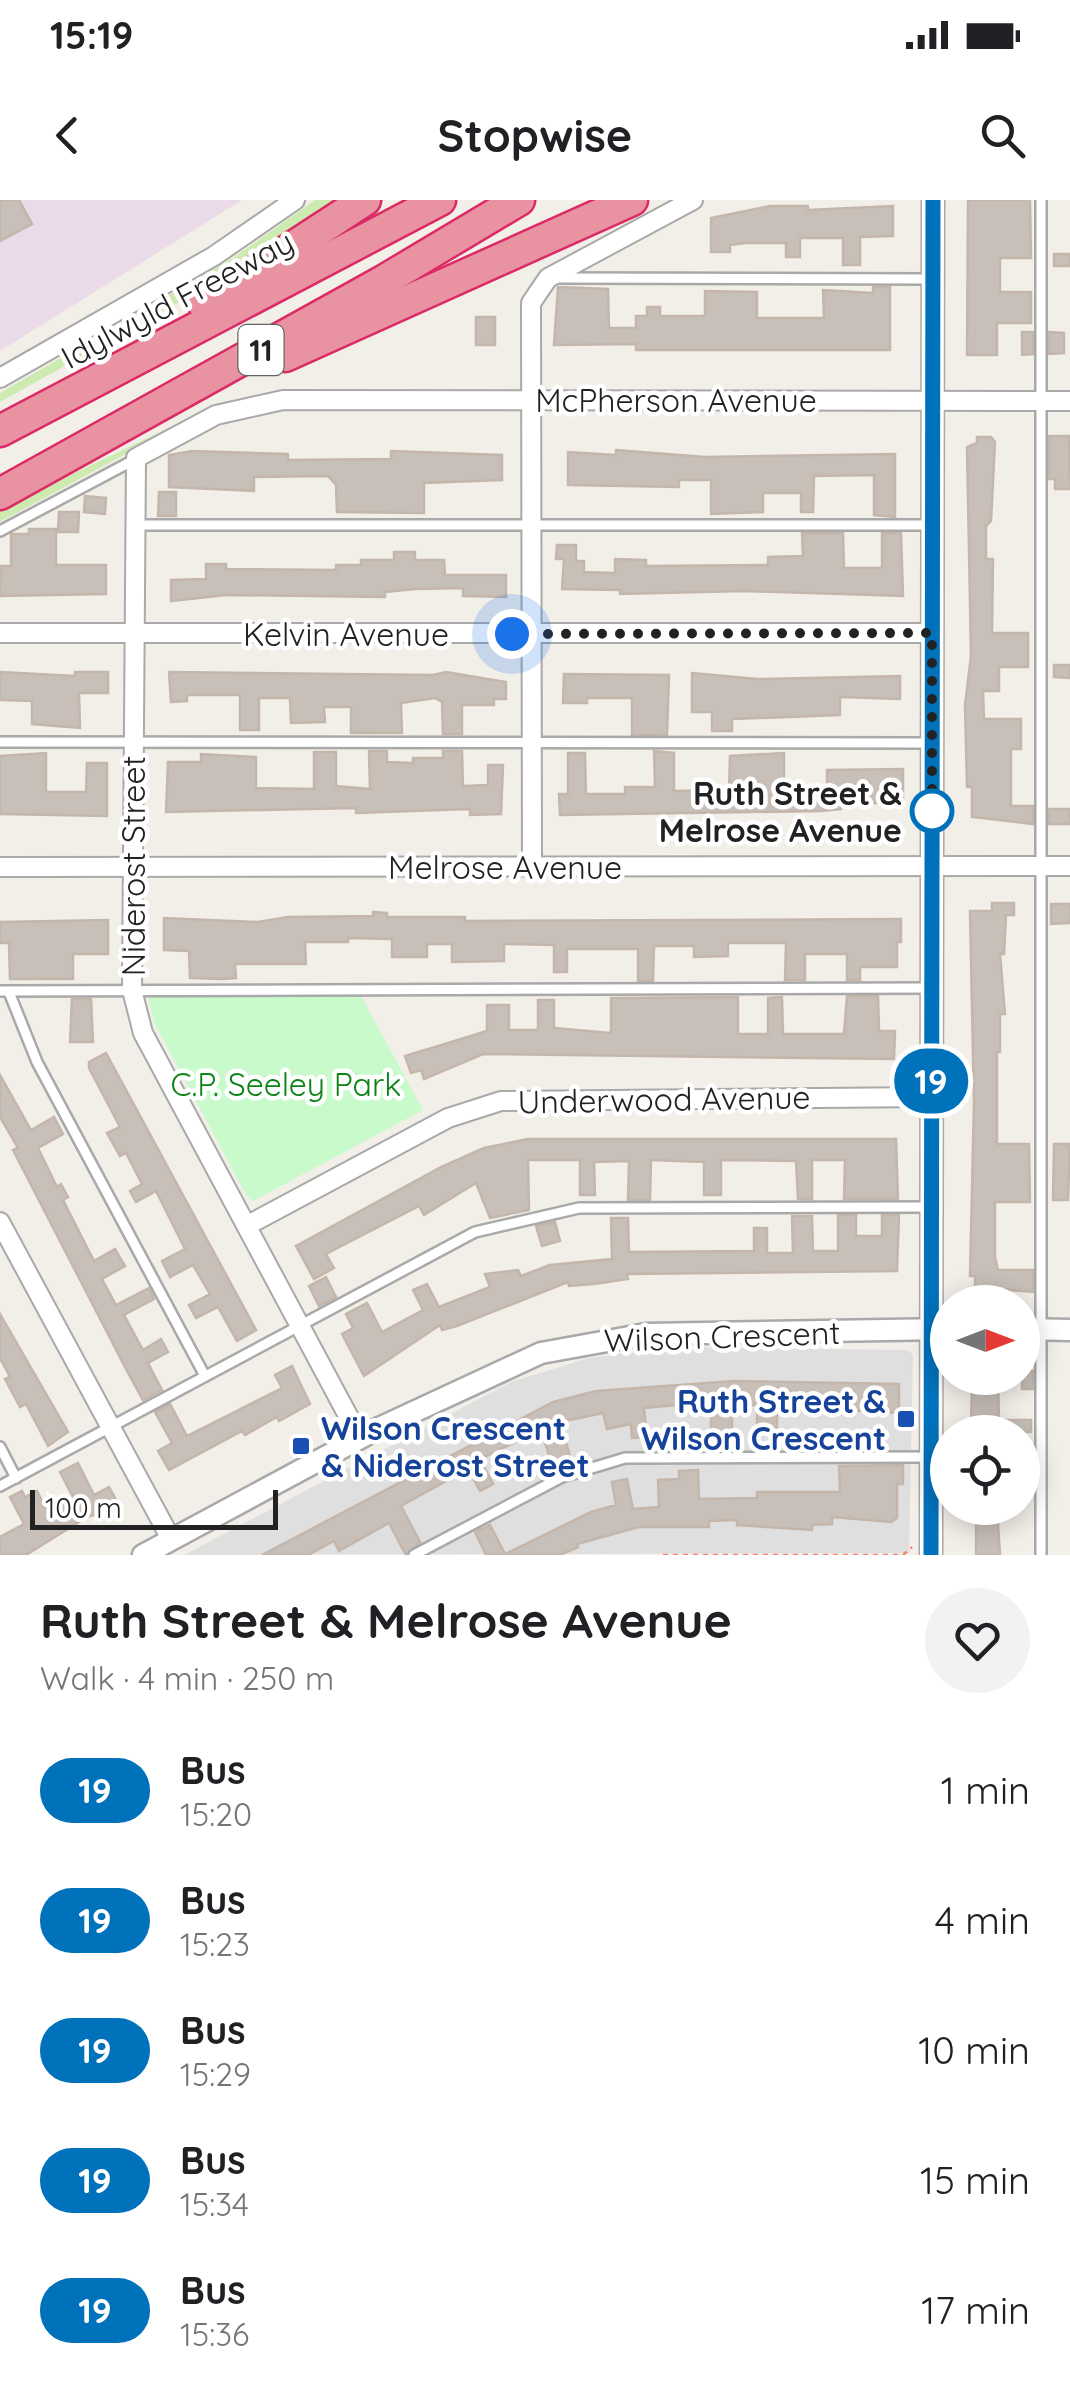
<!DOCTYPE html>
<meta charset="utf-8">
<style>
:root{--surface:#fff;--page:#f2f2f2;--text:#202124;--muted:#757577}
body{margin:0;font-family:Quicksand,sans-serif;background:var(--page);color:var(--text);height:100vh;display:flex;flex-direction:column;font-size:38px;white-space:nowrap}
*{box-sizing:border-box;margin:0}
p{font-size:32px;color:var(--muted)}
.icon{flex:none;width:55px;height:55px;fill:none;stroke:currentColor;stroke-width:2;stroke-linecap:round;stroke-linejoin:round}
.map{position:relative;height:1355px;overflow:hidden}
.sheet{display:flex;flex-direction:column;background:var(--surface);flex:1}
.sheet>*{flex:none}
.badge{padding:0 20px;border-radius:32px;font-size:35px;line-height:65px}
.needle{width:65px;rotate:90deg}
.controls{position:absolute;left:930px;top:1085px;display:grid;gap:20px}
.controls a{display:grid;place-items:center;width:110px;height:110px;border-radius:50%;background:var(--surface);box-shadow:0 5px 25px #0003;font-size:50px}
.scale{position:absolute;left:30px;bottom:25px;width:248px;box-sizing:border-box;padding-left:10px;border:5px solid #222;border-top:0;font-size:28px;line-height:35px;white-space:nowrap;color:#222;-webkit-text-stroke:8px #fff;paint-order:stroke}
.you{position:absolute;width:50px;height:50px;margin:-25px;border:8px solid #fff;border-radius:50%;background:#1a73e8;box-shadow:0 0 0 15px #1a73e833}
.map>.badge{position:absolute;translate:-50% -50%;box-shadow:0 0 0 5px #fff}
.round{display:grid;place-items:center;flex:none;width:105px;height:105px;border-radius:52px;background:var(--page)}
.head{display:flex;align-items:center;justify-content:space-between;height:170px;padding:0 40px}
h1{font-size:48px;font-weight:700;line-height:75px}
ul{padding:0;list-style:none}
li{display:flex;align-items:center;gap:30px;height:130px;padding:0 40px}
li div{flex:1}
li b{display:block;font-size:38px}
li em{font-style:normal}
li .badge{min-width:110px;font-weight:700;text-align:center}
.status{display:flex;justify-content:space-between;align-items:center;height:70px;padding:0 50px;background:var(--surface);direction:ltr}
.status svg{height:28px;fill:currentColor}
header{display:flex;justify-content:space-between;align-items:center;height:130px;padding:0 40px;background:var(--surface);font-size:45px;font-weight:700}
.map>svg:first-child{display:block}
</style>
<div class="status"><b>15:19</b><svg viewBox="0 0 49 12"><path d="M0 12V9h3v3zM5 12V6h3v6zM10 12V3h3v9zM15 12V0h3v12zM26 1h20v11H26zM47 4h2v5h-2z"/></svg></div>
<header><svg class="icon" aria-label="back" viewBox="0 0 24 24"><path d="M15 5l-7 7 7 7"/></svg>Stopwise<svg class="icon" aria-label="search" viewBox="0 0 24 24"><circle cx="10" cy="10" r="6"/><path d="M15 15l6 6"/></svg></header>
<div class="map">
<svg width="1070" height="1355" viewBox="0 0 1070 1355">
<rect width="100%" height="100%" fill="#f2efe9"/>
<polygon fill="#e0dfdf" points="674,1147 908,1150 913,1155 909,1353 184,1355 511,1182 589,1158"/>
<polygon fill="#ebdbe8" points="0,0 242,0 0,151"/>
<g fill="#cdebb0">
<polygon points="315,0 338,0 199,91 0,202 0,193 233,58"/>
<polygon points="218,204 0,322 0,309"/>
</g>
<polygon fill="#c8facc" points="361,796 423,910 253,1001 246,995 155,824 148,797"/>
<g fill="#c7bfb8" stroke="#c4b6ab" stroke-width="2.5">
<polygon points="0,0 19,0 32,24 0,41"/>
<polygon points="968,0 1030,0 1031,58 1000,58 1000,92 1031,92 1031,123 997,123 997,155 967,155"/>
<polygon points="770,6 808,6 808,10 893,6 893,36 860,37 860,65 843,65 843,38 800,38 800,57 786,57 786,43 746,43 730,45 730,52 711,52 711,18"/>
<rect x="1054" y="54" width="16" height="12"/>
<polygon points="873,87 890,87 890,150 636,150 636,144 554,145 558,87 608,89 609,128 636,128 636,116 647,116 647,107 660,107 660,116 705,116 705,91 757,92 757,118 824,118 823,90 873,93"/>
<rect x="476" y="117" width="19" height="28"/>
<polygon points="1022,132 1033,132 1033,154 1022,155"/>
<polygon points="1049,132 1064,133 1064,153 1049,154"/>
<polygon points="1049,236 1069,236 1070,289 1055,289 1055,279 1049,279"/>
<polygon points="977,237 991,237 995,242 991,321 986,326 986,359 993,359 992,433 1028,433 1028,467 999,467 999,491 983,491 984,519 1021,519 1021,549 1011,549 1011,606 1033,606 1033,624 972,617 972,587 967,587 965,505 971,456 967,247 977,243"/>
<polygon points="616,250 705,257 895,254 895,317 874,315 874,275 814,276 813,312 801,312 801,293 763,293 763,312 711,314 711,280 679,280 679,287 568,285 568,252 616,255"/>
<polygon points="192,251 288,254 288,260 391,259 391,251 502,255 502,280 424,283 424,313 337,312 336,285 328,276 254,277 254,291 169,287 169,255"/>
<polygon points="159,292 176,292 176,316 158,316"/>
<polygon points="85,296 106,298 105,314 84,312"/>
<polygon points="59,312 79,312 78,332 58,332"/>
<polygon points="29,329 56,329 56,365 106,365 106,394 0,396 1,366 11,366 11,334 29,334"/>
<polygon points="802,333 843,333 844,368 882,368 882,333 901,333 903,396 744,391 620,394 620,390 562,389 564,359 556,359 557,345 576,345 576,361 584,361 584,372 615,373 615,359 646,360 646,366 768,365 768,357 803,356"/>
<polygon points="394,352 415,352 415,360 444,360 445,375 506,375 506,397 463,396 463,388 415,389 385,392 385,397 226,395 171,401 171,380 206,379 206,364 226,364 226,369 336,370 336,365 361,365 361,360 394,360"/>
<polygon points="1054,465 1070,465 1070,478 1054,477"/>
<polygon points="0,472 75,476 75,472 108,472 108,493 79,493 80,528 32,524 32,501 0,500"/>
<polygon points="169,472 433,475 446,472 506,482 506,499 494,499 494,505 462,505 462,534 443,534 442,502 435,498 401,503 402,533 351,533 351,507 324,507 325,522 291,523 290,498 259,498 259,530 240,530 240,495 187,495 187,501 171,502"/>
<polygon points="692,473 757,479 900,476 900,499 840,497 840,515 732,519 732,531 712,531 712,512 692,512"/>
<polygon points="564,474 669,475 667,535 632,535 632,498 587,498 587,503 563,503"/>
<polygon points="369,551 387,551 387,562 413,563 413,558 443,558 443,551 462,551 463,586 488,585 488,565 503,565 501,614 470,615 470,609 356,613 356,608 166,612 168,562 201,562 201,554 256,557 256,588 314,589 314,552 336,552 336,586 370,589"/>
<polygon points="654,551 674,553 674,591 729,590 730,556 784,553 784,587 827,586 827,570 903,569 903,603 841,603 841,609 821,611 560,615 559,594 568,594 568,553 585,553 586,594 625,594 625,587 655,587"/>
<polygon points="46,553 46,592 86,592 87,563 107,563 107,616 0,614 0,556"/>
<rect x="1049" y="609" width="21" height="15"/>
<polygon points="992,703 1014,703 1014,715 1006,715 1004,754 1000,754 1005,814 1000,814 1000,852 997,852 997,944 1029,944 1030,1002 995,1002 995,1057 998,1070 1033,1070 1033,1092 975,1087 975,1076 970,1076 974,902 970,711 992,711"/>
<polygon points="1051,704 1070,704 1070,723 1051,724"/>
<polygon points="373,712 387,713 387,717 465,717 465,721 901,719 901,742 897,742 897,767 860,767 860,780 847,780 847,754 805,754 805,780 785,780 786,743 728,743 728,756 694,757 694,746 654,746 653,781 638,781 638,749 567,749 567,772 554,772 554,745 504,744 504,761 452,762 452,744 427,744 427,757 392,757 392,739 348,738 348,742 305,742 306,764 235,764 236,778 221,779 190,778 189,751 164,750 164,718 258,722 288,717 373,716"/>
<polygon points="108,720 108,754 73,754 73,779 10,779 9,743 0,743 0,722"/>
<polygon points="847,796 878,796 879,831 895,831 894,859 483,854 424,879 421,870 411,873 405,856 487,831 487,805 509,805 509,830 538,830 538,800 554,800 554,828 611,833 611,798 738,797 738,834 768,834 768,798 782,797 783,834 844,834"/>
<polygon points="72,799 91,799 93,842 70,842"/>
<polygon points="106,853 256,1130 237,1141 218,1107 196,1118 189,1105 210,1094 193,1065 170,1077 162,1061 185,1049 156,991 136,1002 130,991 142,984 126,953 120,956 107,933 120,927 89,868 89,862"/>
<polygon points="0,875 31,930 54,917 63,934 38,948 57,987 61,984 68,997 63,1000 94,1061 115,1049 125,1066 102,1079 116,1105 149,1088 154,1099 124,1115 143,1150 161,1139 168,1152 148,1163 162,1190 147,1198 143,1200 127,1171 13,950 18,948 0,917"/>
<polygon points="528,939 896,939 898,999 844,999 845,960 812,960 812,999 798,999 796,961 721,960 721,995 704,995 704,962 651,960 650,1000 628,1000 629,961 594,962 595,995 580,995 580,960 528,960 529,1010 490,1018 476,983 424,1015 419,1006 326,1054 334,1068 314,1079 296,1046 441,967 484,948"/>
<polygon points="1054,944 1070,944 1068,1000 1053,1000"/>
<polygon points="838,1015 856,1015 856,1036 882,1036 882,1015 899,1015 897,1071 627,1074 628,1079 594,1084 569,1086 568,1082 457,1126 442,1130 440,1125 364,1176 342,1134 353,1128 346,1114 367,1103 382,1132 423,1110 413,1090 427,1084 439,1107 490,1087 485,1074 518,1070 521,1076 550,1065 612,1059 611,1018 628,1018 629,1052 754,1051 754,1028 767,1028 767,1053 793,1053 792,1016 812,1016 813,1051 838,1051"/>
<polygon points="555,1022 560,1041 542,1046 536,1026"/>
<polygon points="326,1077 336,1097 319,1106 309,1086"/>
<polygon points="0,1114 68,1232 48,1246 26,1204 20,1207 5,1179 10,1177 0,1158"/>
<polygon points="292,1166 310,1204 279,1221 277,1217 245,1235 242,1231 169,1270 158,1251 172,1243 155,1212 170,1204 187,1236 282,1188 275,1175"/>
<rect x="1022" y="1171" width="11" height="18"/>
<polygon points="972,1178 998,1178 999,1220 1031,1220 1031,1232 971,1232"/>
<polygon points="734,1181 899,1184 899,1213 827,1209 828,1202 777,1203 777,1231 757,1231 757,1205 732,1205 732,1245 711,1245 711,1208 689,1208 689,1204 644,1208 647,1237 632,1238 631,1224 607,1229 603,1213 560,1222 570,1256 551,1262 541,1230 480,1259 493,1284 480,1291 468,1269 401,1306 420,1342 406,1355 389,1323 339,1351 334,1341 308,1355 262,1355 553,1202 596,1191"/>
<polygon points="78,1263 94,1295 109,1287 122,1311 110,1318 106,1311 87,1317 26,1355 0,1355 0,1337 24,1324 10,1297 22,1291 25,1297 37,1291 48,1313 74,1299 60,1272"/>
<polygon points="903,1265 903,1284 897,1284 897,1318 891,1322 832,1317 832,1324 812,1325 812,1330 737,1325 737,1320 709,1321 709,1327 639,1327 577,1344 578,1347 560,1355 486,1355 475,1332 490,1325 505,1354 591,1312 616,1305 612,1282 627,1279 633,1309 659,1307 658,1280 679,1279 679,1271 698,1270 699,1299 757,1298 757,1292 840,1292 839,1266"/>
<polygon points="976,1308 997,1308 1000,1355 976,1355"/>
</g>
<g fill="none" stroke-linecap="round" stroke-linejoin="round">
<defs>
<g id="service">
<polyline points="1041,0 1041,1355"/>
<polyline points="556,78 930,79"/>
<polyline points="136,325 931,325"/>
<polyline points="0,331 134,260"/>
<polyline points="0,542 932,543"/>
<polyline points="0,791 932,788"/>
<polyline points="9,792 37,862 205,1176"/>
<polyline points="0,1247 16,1278"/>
<polyline points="0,1286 475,1032 579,1008 929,1007"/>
<polyline points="414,1355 562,1277 625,1258 929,1257"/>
</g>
<g id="minor">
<polyline points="0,178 214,56 295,0"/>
<polyline points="0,433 932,433"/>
<polyline points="0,667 1070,666"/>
<polyline points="532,667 531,103 548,78 693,0"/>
<polyline points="0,1022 171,1339"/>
<polyline points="248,1025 448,918 501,901 930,897"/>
<polyline points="360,1238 143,833 132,790 136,258 216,215 283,200 1070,201"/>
</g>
<g id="tertiary">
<polyline points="1022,1129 1070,1130"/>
<polyline points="143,1355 379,1228 541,1153 646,1134 948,1129"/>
<polyline points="931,1355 933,0"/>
</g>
<g id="motorway">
<polyline points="204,105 365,0"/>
<polyline points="285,156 632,0"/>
<polyline points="0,231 440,0"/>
<polyline points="0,294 385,80 519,0"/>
</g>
</defs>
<use href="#service" stroke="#a9a9a9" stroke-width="14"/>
<use href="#minor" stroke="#a9a9a9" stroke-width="22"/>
<use href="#tertiary" stroke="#a9a9a9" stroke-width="25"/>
<use href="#motorway" stroke="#dc2a67" stroke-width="35"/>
<polyline stroke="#fa8072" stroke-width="2.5" stroke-dasharray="5 5" stroke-linecap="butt" points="663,1355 903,1355 912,1347"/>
<use href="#service" stroke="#fff" stroke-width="9"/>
<use href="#minor" stroke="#fff" stroke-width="18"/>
<use href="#tertiary" stroke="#fff" stroke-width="20"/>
<use href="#motorway" stroke="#e892a2" stroke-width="30"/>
</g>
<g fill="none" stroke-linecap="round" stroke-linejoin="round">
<defs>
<polyline id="line" points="931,1355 933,0"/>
</defs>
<use href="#line" stroke="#fff" stroke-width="22"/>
<use href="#line" stroke="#0072bc" stroke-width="15"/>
<polyline stroke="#222" stroke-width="10" stroke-dasharray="0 18" points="512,434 932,433 932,621 932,611"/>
</g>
<circle fill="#fff" stroke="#0072bc" stroke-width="5" cx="932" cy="611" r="20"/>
<g fill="#1a4fb4" stroke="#fff" stroke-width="4">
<rect x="896" y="1209" width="20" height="20" rx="5"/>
<rect x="291" y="1236" width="20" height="20" rx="5"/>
</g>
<g text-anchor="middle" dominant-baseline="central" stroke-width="9" stroke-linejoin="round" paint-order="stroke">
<rect fill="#fff" stroke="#646464" stroke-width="2.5" x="238.5" y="125" width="45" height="50" rx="8"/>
<g font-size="30" font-weight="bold" fill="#222">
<text x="261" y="150">11</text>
</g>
<g font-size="32" fill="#222" stroke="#fff">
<text transform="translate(177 99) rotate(-28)">Idylwyld Freeway</text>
<text x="676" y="200">McPherson Avenue</text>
<text x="346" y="434">Kelvin Avenue</text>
<text transform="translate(133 666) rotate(-90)">Niderost Street</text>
<text x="505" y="667">Melrose Avenue</text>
<text transform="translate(664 899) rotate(-1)">Underwood Avenue</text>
<text transform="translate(722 1136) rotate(-2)">Wilson Crescent</text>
</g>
<g font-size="32" font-weight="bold" fill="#222" stroke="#fff" text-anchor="end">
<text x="902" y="593">Ruth Street &amp;<tspan x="902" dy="37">Melrose Avenue</tspan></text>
</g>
<g font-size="32" fill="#0c8416" stroke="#fff">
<text x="286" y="884">C.P. Seeley Park</text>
</g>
<g font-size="32" font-weight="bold" fill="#164399" stroke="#fff" text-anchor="end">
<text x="886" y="1201">Ruth Street &amp;<tspan x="886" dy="37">Wilson Crescent</tspan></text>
<text x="321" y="1228" text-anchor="start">Wilson Crescent<tspan x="321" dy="37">&amp; Niderost Street</tspan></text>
</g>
</g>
</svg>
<div class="controls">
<a><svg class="needle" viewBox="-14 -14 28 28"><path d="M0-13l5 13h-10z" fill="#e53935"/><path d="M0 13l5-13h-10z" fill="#757577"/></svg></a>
<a><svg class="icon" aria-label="locate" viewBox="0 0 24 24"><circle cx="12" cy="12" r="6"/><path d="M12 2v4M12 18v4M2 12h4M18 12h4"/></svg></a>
</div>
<div class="scale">100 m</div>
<div class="you" style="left:512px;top:434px"></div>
<b class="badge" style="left:931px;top:881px;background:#0072bc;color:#fff">19</b>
</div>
<section class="sheet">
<div class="head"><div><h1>Ruth Street &amp; Melrose Avenue</h1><p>Walk · 4 min · 250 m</p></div><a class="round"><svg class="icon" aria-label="heart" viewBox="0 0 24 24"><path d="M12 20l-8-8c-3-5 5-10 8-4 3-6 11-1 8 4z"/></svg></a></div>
<ul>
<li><span class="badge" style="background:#0072bc;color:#fff">19</span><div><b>Bus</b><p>15:20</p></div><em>1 min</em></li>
<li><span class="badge" style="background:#0072bc;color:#fff">19</span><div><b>Bus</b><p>15:23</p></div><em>4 min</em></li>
<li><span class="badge" style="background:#0072bc;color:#fff">19</span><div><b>Bus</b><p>15:29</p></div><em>10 min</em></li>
<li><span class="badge" style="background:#0072bc;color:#fff">19</span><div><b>Bus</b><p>15:34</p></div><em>15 min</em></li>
<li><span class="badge" style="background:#0072bc;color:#fff">19</span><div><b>Bus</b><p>15:36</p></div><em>17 min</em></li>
</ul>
</section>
